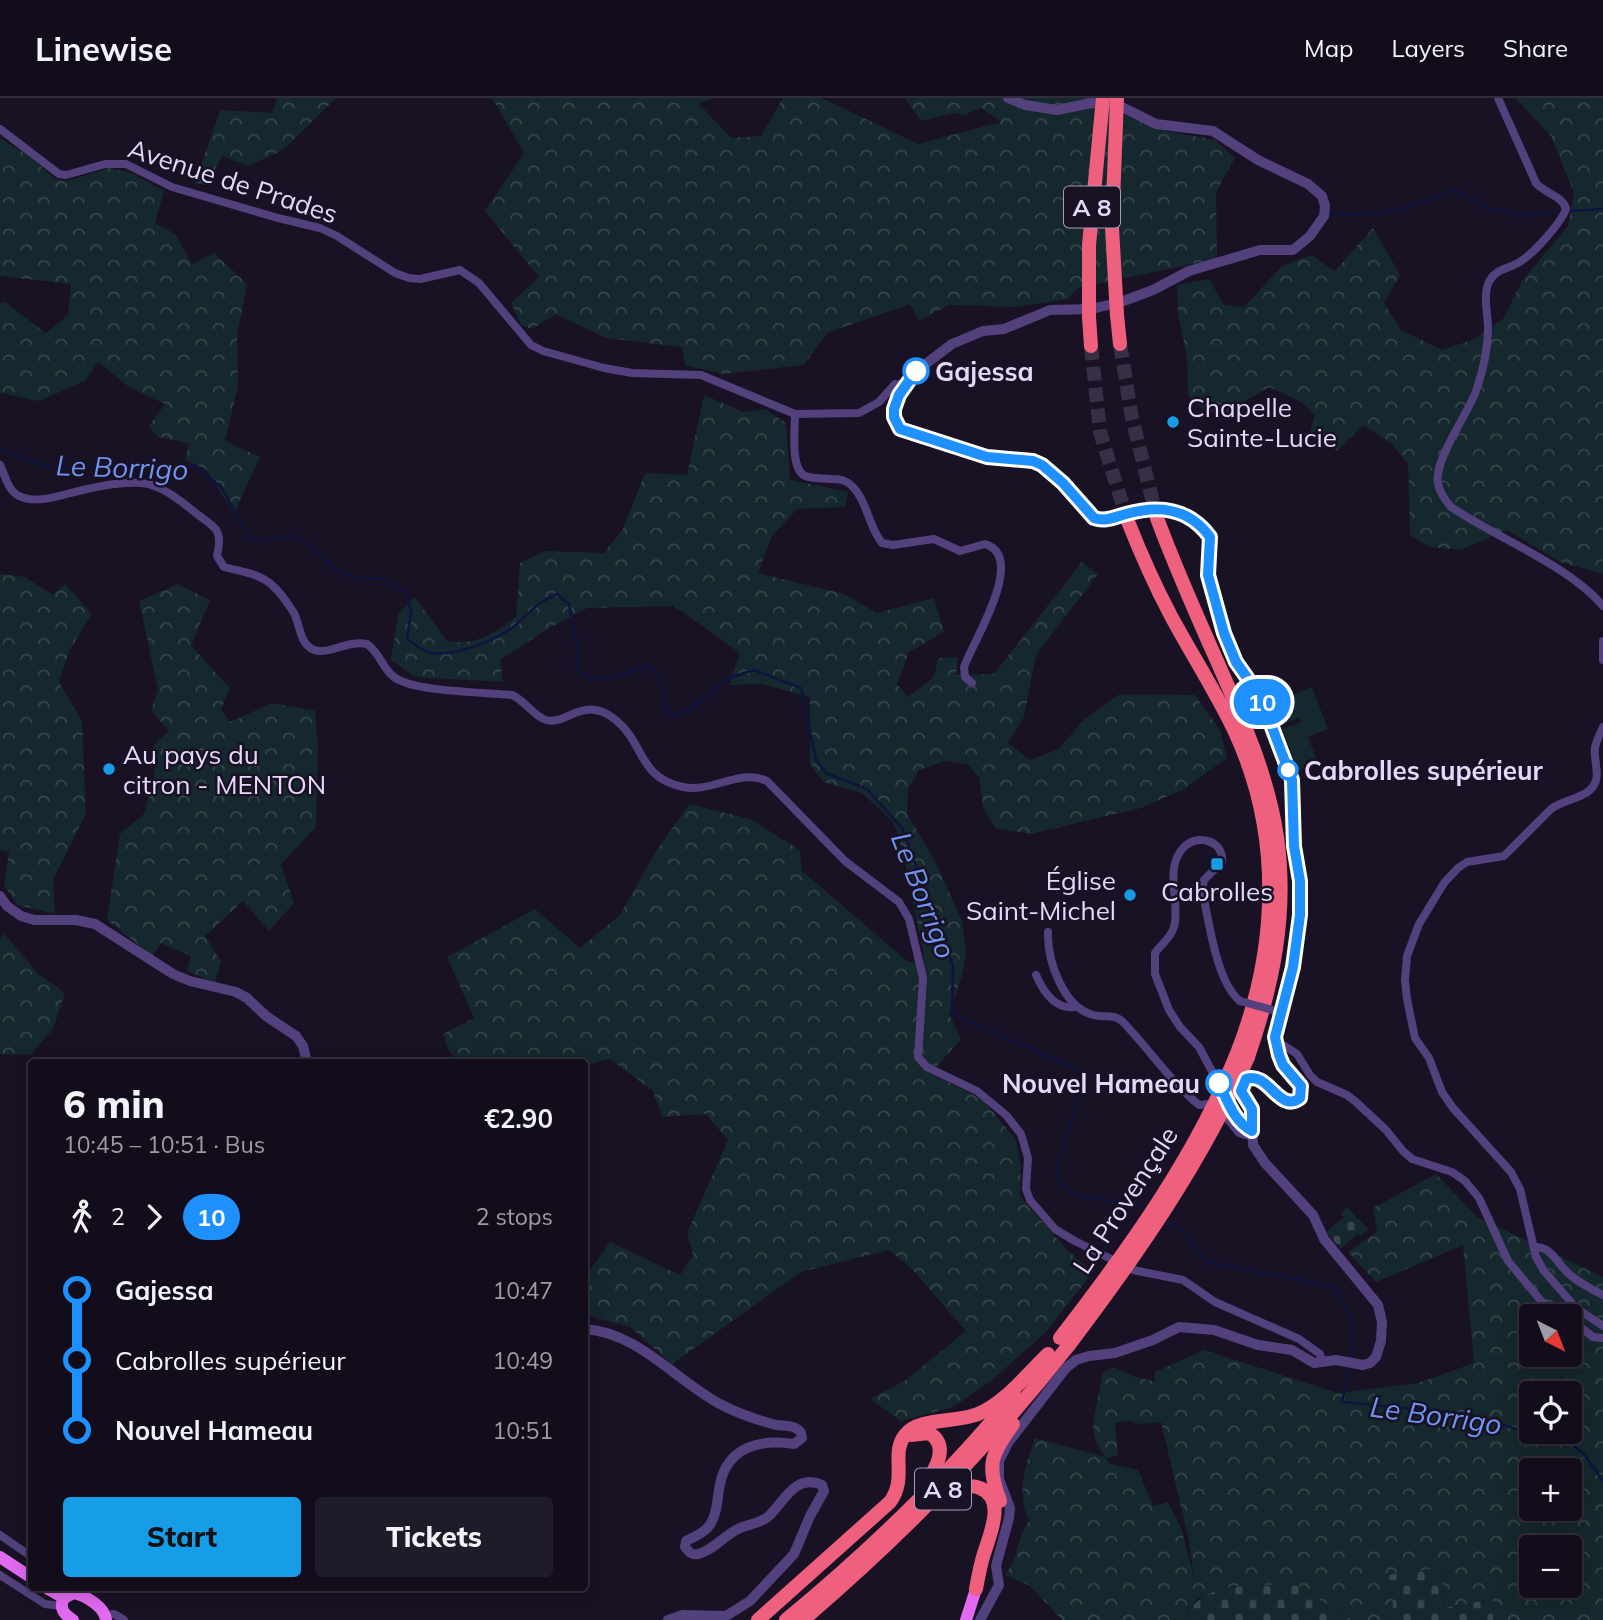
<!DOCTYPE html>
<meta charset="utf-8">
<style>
:root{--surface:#130d1b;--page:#201b28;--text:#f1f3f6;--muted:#9d9ca3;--line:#322d3a;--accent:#179de8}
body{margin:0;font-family:Mulish,sans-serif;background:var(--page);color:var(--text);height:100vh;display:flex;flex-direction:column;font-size:26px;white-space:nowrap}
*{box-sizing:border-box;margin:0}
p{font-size:23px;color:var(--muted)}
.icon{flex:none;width:38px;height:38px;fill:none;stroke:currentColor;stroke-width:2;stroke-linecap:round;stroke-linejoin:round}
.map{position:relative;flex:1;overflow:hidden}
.drawer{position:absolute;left:28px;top:961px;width:560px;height:532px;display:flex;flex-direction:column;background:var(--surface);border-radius:7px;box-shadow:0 4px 18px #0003,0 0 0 2px var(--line)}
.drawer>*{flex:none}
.badge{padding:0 14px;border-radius:23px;font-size:24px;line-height:46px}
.needle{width:46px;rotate:138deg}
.buttons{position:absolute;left:1519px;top:1206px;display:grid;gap:14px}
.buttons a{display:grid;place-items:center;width:63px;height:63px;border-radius:7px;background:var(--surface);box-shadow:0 4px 18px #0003,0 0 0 2px var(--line);font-size:35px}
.map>.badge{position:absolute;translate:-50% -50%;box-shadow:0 0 0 4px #fff}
.legs{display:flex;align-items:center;gap:10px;height:77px;padding:0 35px;font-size:23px}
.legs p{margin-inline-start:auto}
.head{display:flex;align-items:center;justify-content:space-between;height:119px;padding:0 35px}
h1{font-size:38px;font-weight:800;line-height:52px}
.primary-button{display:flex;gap:14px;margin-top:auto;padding:14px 35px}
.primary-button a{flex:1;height:80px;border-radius:7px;background:var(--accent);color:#111;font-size:28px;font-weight:800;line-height:80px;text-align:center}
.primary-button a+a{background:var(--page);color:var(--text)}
ul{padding:0 35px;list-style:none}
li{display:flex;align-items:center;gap:24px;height:70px;font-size:26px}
li i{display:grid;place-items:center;width:10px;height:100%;margin:0 9px;background:currentColor}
li i::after{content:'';width:18px;height:18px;margin:-9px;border:5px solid;border-radius:50%;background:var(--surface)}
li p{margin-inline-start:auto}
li:first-child i{background:linear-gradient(#0000 50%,currentColor 0)}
li:last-child i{background:linear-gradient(currentColor 50%,#0000 0)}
header{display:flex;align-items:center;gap:42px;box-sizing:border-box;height:98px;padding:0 35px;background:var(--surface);border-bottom:2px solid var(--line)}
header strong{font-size:33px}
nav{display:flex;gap:38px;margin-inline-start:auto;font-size:24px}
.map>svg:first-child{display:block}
</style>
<header>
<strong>Linewise</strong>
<nav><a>Map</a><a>Layers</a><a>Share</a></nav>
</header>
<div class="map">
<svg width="1603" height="1522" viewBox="0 0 1603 1522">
<defs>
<pattern id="forest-crowns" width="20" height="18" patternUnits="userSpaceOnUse" patternTransform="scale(1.75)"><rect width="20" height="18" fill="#15282d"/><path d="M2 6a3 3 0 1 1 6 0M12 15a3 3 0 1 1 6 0" fill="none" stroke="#37464c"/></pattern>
<pattern id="cemetery-stones" width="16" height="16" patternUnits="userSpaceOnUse" patternTransform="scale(1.75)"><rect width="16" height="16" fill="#15282d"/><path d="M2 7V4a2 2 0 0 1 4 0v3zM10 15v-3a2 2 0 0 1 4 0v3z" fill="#37464c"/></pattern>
</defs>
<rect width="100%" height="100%" fill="#191124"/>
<polygon fill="#15282d" points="1289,589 1292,597 1312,589 1328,631 1308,639 1318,665 1298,672 1282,631 1301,624 1300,620 1280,627 1267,597"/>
<g fill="url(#forest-crowns)" fill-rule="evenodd">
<polygon points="277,0 336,0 283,52 248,68 222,58 207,87 195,85 220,12 272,15"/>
<polygon points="492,0 716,0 698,5 731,40 761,38 783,0 822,0 918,46 1001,24 981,10 964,17 954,15 921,23 905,0 1093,0 1092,2 1156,31 1215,42 1235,60 1216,94 1217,161 1078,190 1068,201 1015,209 949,207 919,223 910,206 827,235 804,267 723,276 685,267 682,249 606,240 556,216 532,231 521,227 511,205 539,179 485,113 524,55"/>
<polygon points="1515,0 1603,0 1603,476 1560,464 1507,432 1460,452 1429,449 1410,437 1408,366 1391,345 1363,327 1337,353 1310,333 1315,317 1301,304 1269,289 1242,305 1237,319 1204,313 1188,297 1187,259 1178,215 1177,187 1209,181 1224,207 1244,209 1282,168 1311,157 1335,173 1373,130 1400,177 1384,205 1401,232 1442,252 1472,242 1503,221 1522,183 1568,128 1574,95 1551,38"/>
<polygon points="0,40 29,58 55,81 67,83 108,70 132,75 164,93 155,125 175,136 192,166 214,155 247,186 237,237 238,288 225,343 260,359 234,415 206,371 185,362 189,346 158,339 149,328 165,306 129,289 98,264 85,283 39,303 0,295 0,205 5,204 46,235 68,217 71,186 0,178"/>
<path d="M704 297 743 314 765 311 786 325 790 382 848 394 845 409 797 411 772 438 758 475 844 496 877 515 934 500 944 534 909 554 897 586 908 599 934 579 938 560 958 559 956 577 994 576 1082 464 1098 476 1036 557 1024 619 1008 645 1030 662 1059 651 1084 621 1120 596 1195 597 1220 632 1227 660 1184 691 1141 710 1030 736 995 730 983 709 979 679 967 666 945 663 919 672 908 691 907 716 934 761 962 823 966 852 963 874 949 916 961 941 931 975 983 1002 1016 1042 1021 1068 1020 1098 1068 1153 1093 1174 1045 1235 991 1283 953 1309 901 1323 870 1301 906 1282 966 1233 911 1170 889 1152 801 1174 672 1266 630 1229 585 1217V1179L610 1144 680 1177 693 1157 687 1135 728 1042 706 1016 662 1019 653 993 610 961 585 967 584 964H459L449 953 443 936 474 920 447 859 535 811 580 850 620 817 655 755 689 706 750 721 800 752 802 773 908 864 925 863 904 758 894 725 862 695 823 684 810 665V599L762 586 729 587 740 555 674 508 587 510 546 532 500 562 503 584 415 579 391 562 398 516 415 499 447 543C476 548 494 536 516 519L520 465 545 453 604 455 623 431 645 375 687 377Z"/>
<polygon points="0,476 25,479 53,497 65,486 92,516 69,553 59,584 82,623 86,716 53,782 55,816 17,807 4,787 9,754 0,752"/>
<polygon points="178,486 210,502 191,548 230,590 221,611 230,624 272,605 315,613 318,649 316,729 281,766 294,805 269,833 243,803 205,838 221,863 215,885 187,873 191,858 161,845 152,858 107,822 120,736 144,716 155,677 153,648 169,633 151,612 158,592 139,503"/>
<polygon points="5,836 37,875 65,895 53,931 30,957 0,956 0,840"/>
<path d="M1436 1076 1477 1119 1603 1179V1522H1493L1492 1501 1444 1510 1441 1470 1395 1520 1385 1522H1351L1296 1487 1233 1488 1198 1500 1188 1515 1187 1522H1062L1030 1488 1005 1477C1020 1458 1015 1443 1029 1423 1016 1394 1025 1369 1035 1340L1105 1359C1103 1354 1098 1349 1096 1344 1088 1324 1101 1297 1102 1275L1114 1269 1133 1278 1155 1284V1274L1204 1252 1338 1295 1418 1285 1474 1265 1463 1147 1376 1184 1348 1154 1377 1134 1373 1110ZM1531 1218H1570V1256H1531ZM1531 1295H1570V1334H1531ZM1129 1323 1140 1326 1161 1324 1189 1443 1194 1479 1181 1430 1168 1404 1153 1408 1138 1372 1110 1366 1106 1360 1118 1357 1115 1325ZM1531 1372H1570V1410H1531ZM1531 1449H1570V1488H1531Z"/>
</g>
<g fill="url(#cemetery-stones)">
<polygon points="1347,1109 1368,1131 1361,1138 1358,1135 1341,1151 1326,1134 1344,1119 1341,1116"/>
<polygon points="1441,1470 1444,1510 1493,1501 1493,1522 1385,1522 1395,1519 1388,1477"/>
<path d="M1297 1487 1351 1522H1187C1195 1480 1264 1488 1297 1487Z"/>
</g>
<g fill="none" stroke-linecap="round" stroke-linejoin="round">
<g stroke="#0f143f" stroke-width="2.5">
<polyline points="1569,113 1603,111"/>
<path d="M1329 116C1372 119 1416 111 1454 91L1489 111 1513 114 1519 118 1554 114"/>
<path d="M0 350 26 362 52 369 195 368 222 390 250 441 259 443 292 438 311 448 336 472 360 481H384L407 496 411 514 407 541C413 545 419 550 425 553 447 562 491 544 509 532 529 518 532 506 557 496L569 506 578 552 576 571 589 581 619 578 642 569 649 568 661 580C662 593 661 608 672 617L688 613 726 581 754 572 801 590 816 662 826 675 867 691 902 730 953 868 952 916 1076 971 1085 978 1056 1071 1062 1088 1078 1098 1140 1107 1147 1111"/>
<path d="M1165 1122 1183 1133 1206 1164 1333 1188C1350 1214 1358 1228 1352 1260"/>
<polyline points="1350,1266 1342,1304 1468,1316 1529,1335 1565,1342 1583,1355 1603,1383"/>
</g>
<g stroke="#382f44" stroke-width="14" stroke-dasharray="14 7" stroke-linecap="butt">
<polyline points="1120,246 1132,320 1157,420"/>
<polyline points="1091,248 1100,334 1127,421"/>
</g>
<g stroke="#53417e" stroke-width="8">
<path d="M1498 0 1536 85C1544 95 1563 98 1566 111 1561 125 1534 155 1521 163 1510 171 1497 170 1490 182 1482 195 1488 215 1488 230 1488 250 1483 273 1476 293 1468 316 1433 363 1438 386 1440 395 1445 402 1451 409 1495 439 1570 468 1603 508"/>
<polyline points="0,31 59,76 66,77 105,66 126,66 172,89 278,120 320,130 337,138 395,175 409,180 420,181 460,172 479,185 531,247 543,253 604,270 632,275 701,277 795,316 859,315 879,304 895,286 904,287"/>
<path d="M795 316C795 331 790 371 805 378 812 381 824 380 832 381 840 381 846 382 852 388 868 404 868 428 882 445L893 447 934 441 960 453 985 446C1028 459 972 545 964 569L965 579 972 585"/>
<path d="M0 367C5 377 8 393 19 398 33 405 52 400 67 396 89 390 118 383 141 385 161 386 182 404 197 416 217 431 223 432 217 458L224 469C242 474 260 475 274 489 282 496 288 506 294 515 300 527 300 547 314 552 329 557 347 542 367 546 380 555 382 570 394 579 413 594 484 594 512 597 524 602 535 619 546 622 567 628 584 595 617 623 645 647 638 679 683 689 712 695 740 670 767 683L845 763 899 804 909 821 923 880 918 959 927 969 977 993 1006 1017 1021 1036 1028 1060 1026 1091 1030 1102 1055 1131 1073 1142 1133 1172 1183 1182 1215 1204 1299 1241 1320 1256 1322 1263"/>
<polyline points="1603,543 1603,562"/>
<path d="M1603 629C1600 636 1596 643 1595 650 1593 664 1603 680 1590 692 1580 701 1563 702 1551 711L1504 758 1467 764 1458 770 1444 785 1419 826 1407 858 1405 882 1407 901 1415 940 1429 960 1442 994 1453 1010 1511 1074 1520 1091 1536 1159 1544 1173 1576 1210 1603 1228"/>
<path d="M1048 834C1047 862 1063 909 1093 917 1104 920 1114 915 1123 924 1149 951 1169 982 1199 1007L1207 1006 1226 1019 1239 1035 1252 1039"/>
<path d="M1036 877C1043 893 1055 912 1075 909"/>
<polyline points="1277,948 1285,948 1297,956 1310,977 1317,984 1347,997 1356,1004 1386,1032 1403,1053 1412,1061 1452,1074 1465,1083 1479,1100 1508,1163 1542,1204 1565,1218"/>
<path d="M1222 992 1199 949 1180 929 1169 912 1155 876V855C1161 846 1171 840 1174 829 1181 805 1163 770 1184 749 1198 735 1224 743 1222 764L1204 782 1202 792C1209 822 1216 884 1240 903"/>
<polyline points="1228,1003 1241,1025 1252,1033"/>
<path d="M1534 1149C1552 1148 1557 1166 1569 1176 1579 1185 1591 1191 1603 1197"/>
<polyline points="1570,1221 1593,1239 1603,1240"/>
<polyline points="0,1437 32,1459"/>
<polyline points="0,1477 45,1506 61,1508"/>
<polyline points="106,1517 114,1516 124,1522"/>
</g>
<g stroke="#53417e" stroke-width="10">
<polyline points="0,798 7,808 21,818 34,822 76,822 95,826 173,876 190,883 236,894 247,900 266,918 296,938 303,948 307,964"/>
<path d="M584 1231C638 1234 675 1282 720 1306 737 1315 757 1322 776 1327 782 1328 792 1327 797 1331 801 1333 801 1335 802 1340L794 1346C761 1341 728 1348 720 1386 717 1399 718 1416 709 1428 703 1436 694 1439 686 1443L685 1449C689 1454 691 1457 698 1456 713 1453 725 1436 740 1430 750 1426 762 1425 770 1417 784 1403 796 1375 822 1387L824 1393 810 1418 794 1456 750 1503 726 1518 683 1517 668 1522"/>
<path d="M980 1522 999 1487 996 1468 1009 1420 1010 1410 999 1381V1363L1008 1345 1066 1270 1076 1262 1089 1258 1115 1255 1153 1242 1179 1229 1214 1232 1258 1247 1292 1252 1314 1265 1336 1262 1363 1267 1370 1265 1376 1259 1381 1243 1382 1224 1378 1207 1324 1141 1313 1117 1265 1065 1253 1047 1252 1011 1241 993 1243 984 1251 979C1269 982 1277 1004 1294 1004L1302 996 1301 988 1283 967 1279 957 1275 938 1293 869 1300 817V783L1294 748 1292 682 1259 599 1236 564 1224 535 1208 477 1210 439 1201 429 1167 410 1138 413 1105 422 1094 420 1063 385 1042 367 1033 363 987 359 906 335 899 331 894 319 899 297 915 274 952 246 983 233 1004 231 1050 212 1091 211 1121 204 1153 192 1189 173 1260 152H1293L1310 138 1324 118 1325 108 1322 98 1308 86 1258 62 1213 33 1156 26 1122 9 1107 6 1091 5 1057 12 1025 7 1008 0"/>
</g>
<g stroke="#e16af1" stroke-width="12">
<polyline points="0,1459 32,1480"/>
<polyline points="45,1489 64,1500"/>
<path d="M64 1500 74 1495C86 1498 105 1509 106 1522"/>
<path d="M64 1500C58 1511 65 1517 73 1522"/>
<polyline points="966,1522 976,1491"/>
</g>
<g stroke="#ef5f7e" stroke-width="14">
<polyline points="1117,217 1120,246"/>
<polyline points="1089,219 1091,248"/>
<path d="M1157 420C1175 469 1196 516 1217 563 1242 620 1268 677 1277 739 1288 815 1273 887 1248 959"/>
<path d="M1127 421C1140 454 1154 486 1171 518 1192 557 1216 594 1235 634 1282 736 1278 847 1239 950"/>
<path d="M911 1337 929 1335C950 1347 936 1371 925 1386"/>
<path d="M1000 1403C986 1365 991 1358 1013 1326"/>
<path d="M941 1404C951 1394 965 1384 980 1390 1008 1401 988 1440 983 1459 980 1469 978 1480 976 1491"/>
<path d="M758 1522 890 1404C908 1379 890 1356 905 1337 919 1319 957 1325 978 1316 1005 1305 1027 1276 1048 1256"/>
<path d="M786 1522C868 1454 946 1380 1014 1297"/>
<path d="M803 1522C900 1439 990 1348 1069 1247"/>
</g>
<polyline stroke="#53417e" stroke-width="8" points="1240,903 1276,913"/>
<g stroke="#ef5f7e" stroke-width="14">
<polyline points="1117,0 1112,130 1117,217"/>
<polyline points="1089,219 1089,147 1103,0"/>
<path d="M1060 1240C1129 1151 1198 1055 1239 950"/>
<path d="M1069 1247C1137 1157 1203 1063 1248 959"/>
</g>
</g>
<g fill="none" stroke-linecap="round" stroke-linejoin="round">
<defs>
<path id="line-1" d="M916 273 899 297 894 311V319L900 331 987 359 1033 363 1042 367 1063 385 1094 420C1106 424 1114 419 1126 416 1158 407 1188 409 1210 439L1208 477 1224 535 1236 564 1255 591 1264 608 1292 682 1294 748 1300 783V817L1293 869 1275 939 1279 957 1283 967 1301 988 1300 1000C1279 1016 1269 973 1246 981L1241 993 1252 1011V1033C1234 1024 1227 1002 1219 985"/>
</defs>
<use href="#line-1" stroke="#fff" stroke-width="16"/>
<use href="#line-1" stroke="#1e90ff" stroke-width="10"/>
</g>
<g fill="#fff" stroke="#1e90ff" stroke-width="3.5">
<circle cx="916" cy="273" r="12"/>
<circle cx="1288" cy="672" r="9"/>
<circle cx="1219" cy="985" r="12"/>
</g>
<g fill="#179de8" stroke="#191124" stroke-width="2.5">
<circle cx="1173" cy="324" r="7"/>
<circle cx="109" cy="671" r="7"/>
<rect x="1210" y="759" width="14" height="14" rx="3.5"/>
<circle cx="1130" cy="797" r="7"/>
</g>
<g text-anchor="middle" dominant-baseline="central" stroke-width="5" stroke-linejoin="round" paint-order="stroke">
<g fill="#191124" stroke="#a89cba" stroke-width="2">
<rect x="1064" y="88.5" width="56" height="41" rx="5"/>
<rect x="915" y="1370.5" width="56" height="41" rx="5"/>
</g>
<g font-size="24" font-weight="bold" fill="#e5d8fb">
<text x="1092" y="109">A 8</text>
<text x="943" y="1391">A 8</text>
</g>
<g font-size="26" fill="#e5d8fb" stroke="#191124">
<text transform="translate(233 83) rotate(18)">Avenue de Prades</text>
<text transform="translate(1125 1102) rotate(-57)">La Provençale</text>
</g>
<g font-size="26" font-weight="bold" fill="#e5d8fb" stroke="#191124" text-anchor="start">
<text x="935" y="273">Gajessa</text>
<text x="1304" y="672">Cabrolles supérieur</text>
<text x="1200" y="985" text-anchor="end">Nouvel Hameau</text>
</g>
<g font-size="26" fill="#e5d8fb" stroke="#191124" text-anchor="start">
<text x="1187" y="309">Chapelle<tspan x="1187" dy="30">Sainte-Lucie</tspan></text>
<text x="123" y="656">Au pays du<tspan x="123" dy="30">citron - MENTON</tspan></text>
<text x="1116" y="782" text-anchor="end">Église<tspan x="1116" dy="30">Saint-Michel</tspan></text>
<text x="1217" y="793" text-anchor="middle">Cabrolles</text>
</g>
<g font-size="28" font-style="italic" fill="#7094f1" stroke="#191124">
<text transform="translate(122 369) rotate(2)">Le Borrigo</text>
<text transform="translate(924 797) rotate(69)">Le Borrigo</text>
<text transform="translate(1436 1317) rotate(8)">Le Borrigo</text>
</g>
</g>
</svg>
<div class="buttons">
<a><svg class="needle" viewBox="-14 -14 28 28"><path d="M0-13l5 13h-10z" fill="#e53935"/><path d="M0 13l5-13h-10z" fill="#9d9ca3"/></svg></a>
<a><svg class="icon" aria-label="locate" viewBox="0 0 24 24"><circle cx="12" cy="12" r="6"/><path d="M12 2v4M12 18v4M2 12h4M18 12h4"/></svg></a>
<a>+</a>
<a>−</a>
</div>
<b class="badge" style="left:1262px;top:604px;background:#1e90ff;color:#fff">10</b>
<section class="drawer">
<div class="head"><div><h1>6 min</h1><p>10:45 – 10:51 · Bus</p></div><b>€2.90</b></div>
<div class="legs"><svg class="icon" aria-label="walk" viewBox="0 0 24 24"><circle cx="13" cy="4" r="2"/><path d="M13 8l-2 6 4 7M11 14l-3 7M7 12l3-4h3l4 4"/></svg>2<svg class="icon" aria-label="forward" viewBox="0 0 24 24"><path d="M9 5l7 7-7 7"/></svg><b class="badge" style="background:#1e90ff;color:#fff">10</b><p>2 stops</p></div>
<ul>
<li><i style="color:#1e90ff"></i><b>Gajessa</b><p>10:47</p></li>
<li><i style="color:#1e90ff"></i><span>Cabrolles supérieur</span><p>10:49</p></li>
<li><i style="color:#1e90ff"></i><b>Nouvel Hameau</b><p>10:51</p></li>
</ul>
<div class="primary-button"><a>Start</a><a>Tickets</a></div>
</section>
</div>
